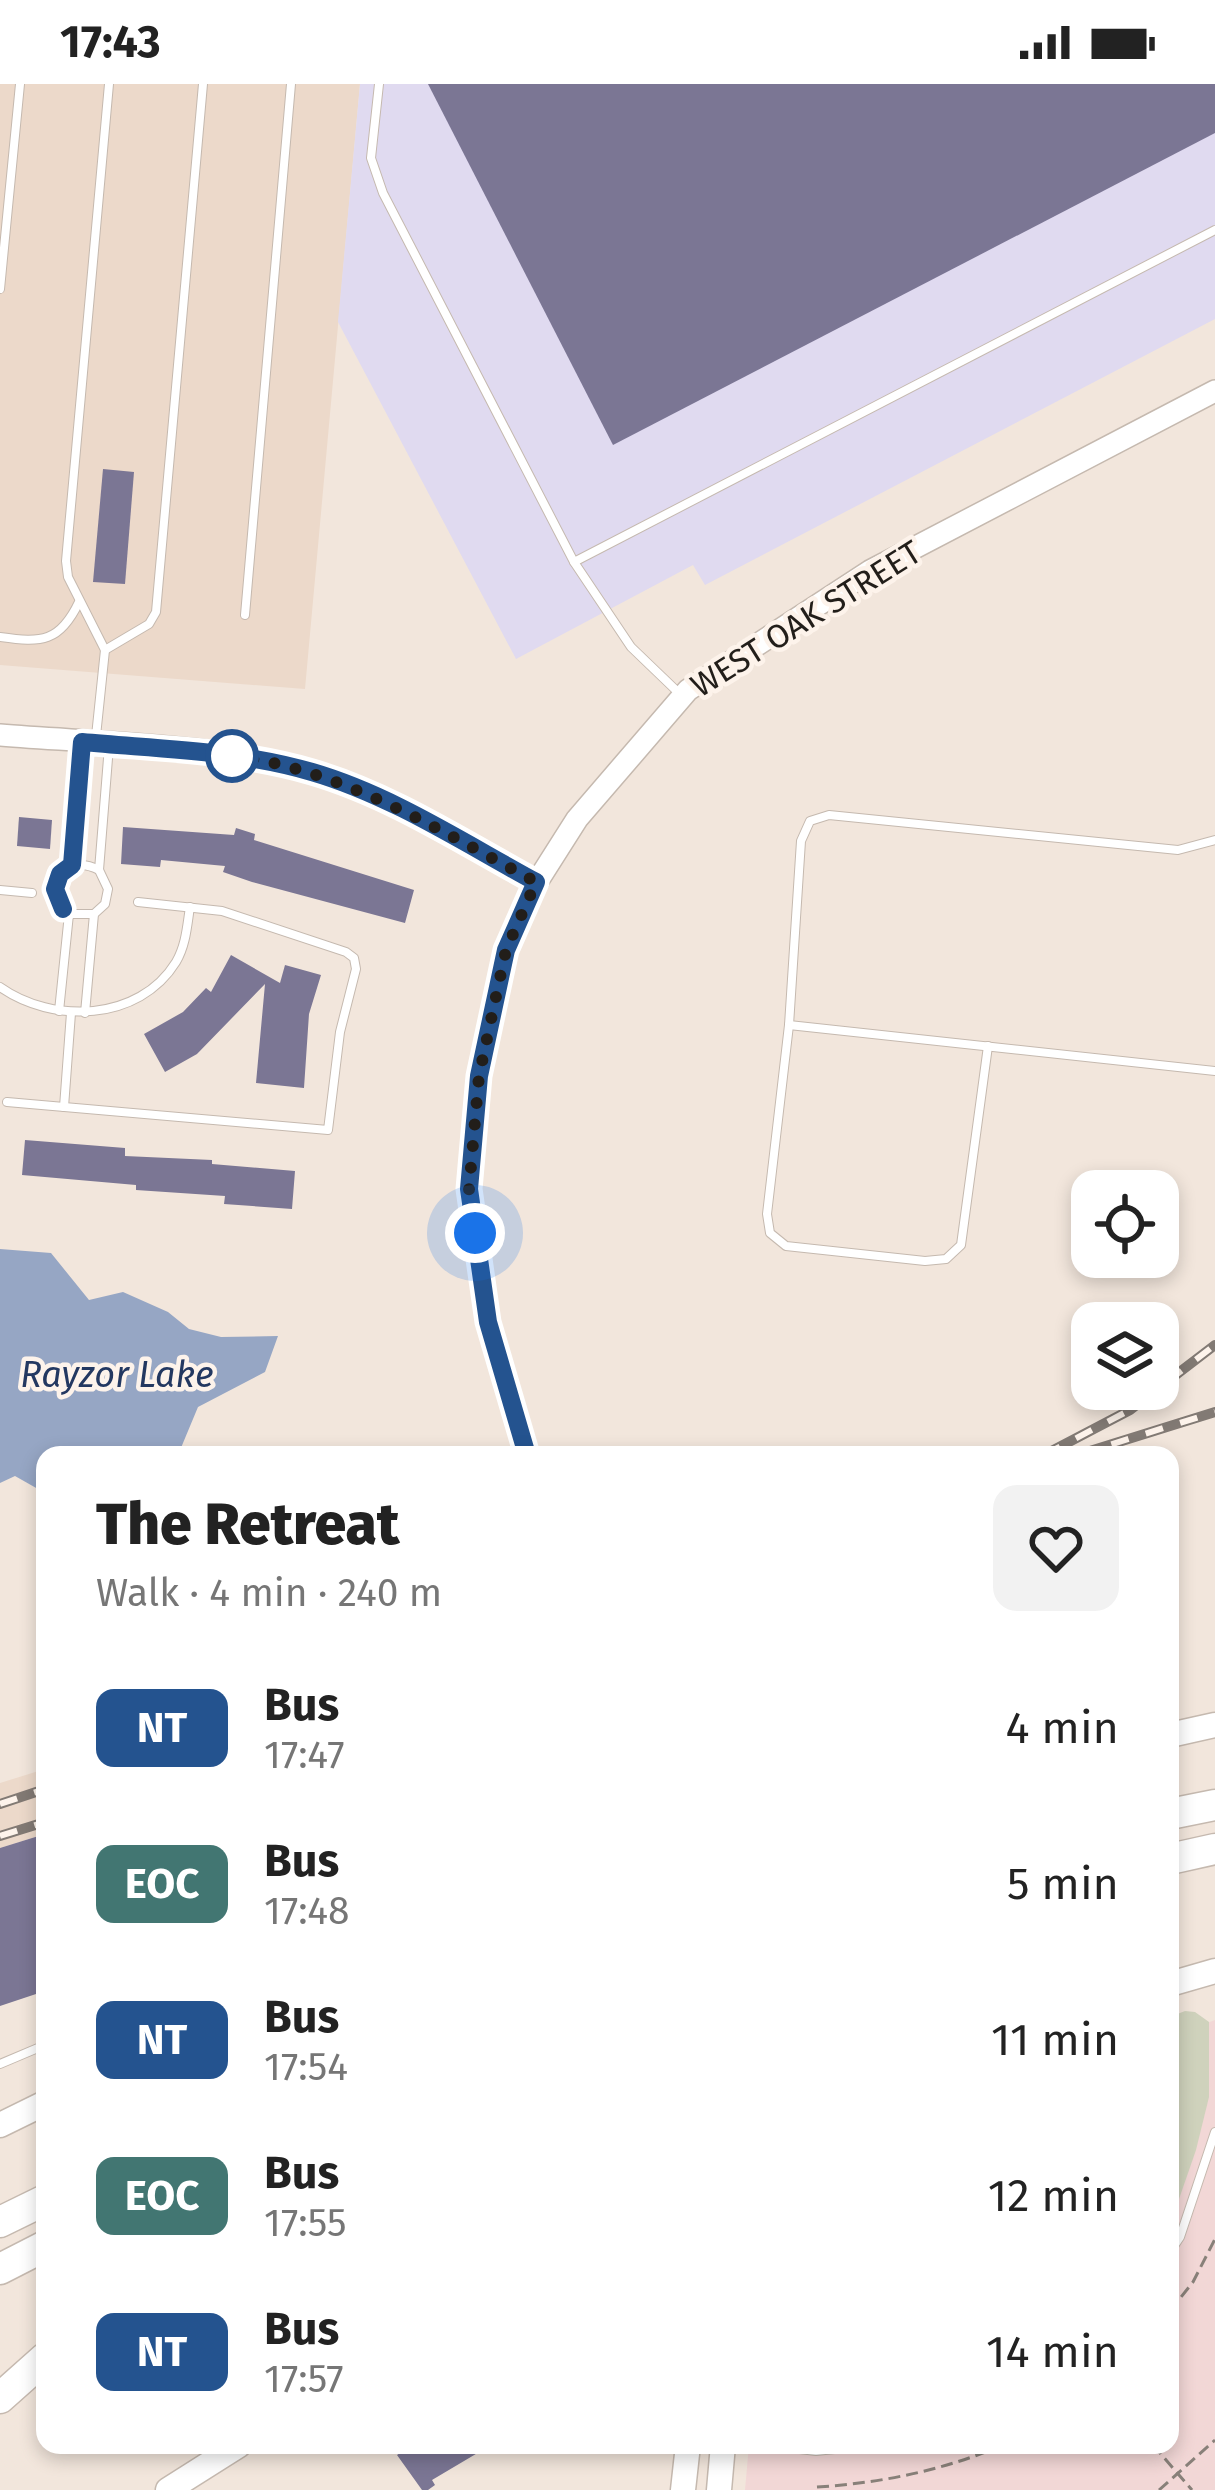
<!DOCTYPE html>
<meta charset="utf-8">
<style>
:root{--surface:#fff;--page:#f2f2f2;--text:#222;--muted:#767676}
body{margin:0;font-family:"Fira Sans",sans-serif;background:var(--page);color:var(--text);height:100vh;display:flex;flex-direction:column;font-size:45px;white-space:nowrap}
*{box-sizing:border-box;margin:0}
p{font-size:39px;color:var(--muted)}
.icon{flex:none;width:66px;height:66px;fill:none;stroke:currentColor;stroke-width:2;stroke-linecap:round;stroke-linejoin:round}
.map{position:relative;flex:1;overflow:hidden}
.sheet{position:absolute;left:36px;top:1362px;width:1143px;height:1008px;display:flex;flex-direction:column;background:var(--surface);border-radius:24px;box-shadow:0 6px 18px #0003}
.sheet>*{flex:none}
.badge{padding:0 24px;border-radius:18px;font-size:42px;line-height:78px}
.buttons{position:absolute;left:1071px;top:1086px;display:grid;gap:24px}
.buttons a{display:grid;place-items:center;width:108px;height:108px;border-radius:24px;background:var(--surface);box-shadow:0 6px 18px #0003;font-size:60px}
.you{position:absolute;width:60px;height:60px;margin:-30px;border:9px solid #fff;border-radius:50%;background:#1a73e8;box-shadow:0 0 0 18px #1a73e833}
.map>.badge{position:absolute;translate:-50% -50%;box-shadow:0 0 0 6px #fff}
.round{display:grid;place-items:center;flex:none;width:126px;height:126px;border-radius:24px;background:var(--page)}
.summary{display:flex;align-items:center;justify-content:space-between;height:204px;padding:0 60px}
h1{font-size:57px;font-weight:800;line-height:90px}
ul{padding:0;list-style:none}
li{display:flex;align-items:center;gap:36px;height:156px;padding:0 60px}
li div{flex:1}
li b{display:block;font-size:45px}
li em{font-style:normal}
li .badge{min-width:132px;font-weight:700;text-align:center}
.status{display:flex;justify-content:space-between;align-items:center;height:84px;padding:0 60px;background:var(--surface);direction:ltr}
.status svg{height:33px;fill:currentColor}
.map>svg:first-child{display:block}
</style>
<div class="status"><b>17:43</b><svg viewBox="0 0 49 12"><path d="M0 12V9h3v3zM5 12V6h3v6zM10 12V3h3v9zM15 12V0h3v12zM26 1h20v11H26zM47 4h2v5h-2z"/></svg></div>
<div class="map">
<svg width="1215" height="2406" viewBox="0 0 1215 2406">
<rect width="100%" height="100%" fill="#f2e6dc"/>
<g fill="#ecd9ca">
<polygon points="0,0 360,0 305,605 0,581"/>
<polygon points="45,1685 45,1750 0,1764 0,1699"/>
</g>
<polygon fill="#e0daf0" points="360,0 1215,0 1215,235 705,501 693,481 516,575 338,238"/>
<polygon fill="#f2d7d6" points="1215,1936 1215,2406 745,2406 749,2361 1170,2361 1170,1953"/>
<polygon fill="#cfd2bc" points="1185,1927 1195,1928 1209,1938 1209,2013 1196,2066 1170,2141 1170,1933"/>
<polygon fill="#96a6c4" points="0,1165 51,1169 89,1216 123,1208 168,1228 189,1245 221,1253 278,1252 265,1288 198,1323 178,1371 45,1371 45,1409 15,1392 0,1399"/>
<g fill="#7b7694">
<polygon points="428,0 1215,0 1215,49 613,361"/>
<polygon points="103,385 134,388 125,500 93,498"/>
<polygon points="19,733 52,736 50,765 17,762"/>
<polygon points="123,743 234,751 236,744 255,750 254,756 414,806 405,839 252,798 223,788 225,782 161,776 160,783 121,780"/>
<polygon points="231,871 280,899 285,881 321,891 309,930 304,1004 256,999 265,900 197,970 165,988 144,950 183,928 206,904 211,908"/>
<polygon points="25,1056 125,1064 125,1072 212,1076 212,1080 295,1087 292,1125 224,1120 225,1112 136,1106 136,1101 22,1091"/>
<polygon points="45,1750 45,1907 0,1922 0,1764"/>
<polygon points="412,2361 491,2361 432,2396 435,2401 428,2406 422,2406 397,2371"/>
</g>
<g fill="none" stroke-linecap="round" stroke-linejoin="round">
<defs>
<g id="service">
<polyline points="379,0 371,74 383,109 574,478 631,563 682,612"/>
<polyline points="0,205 20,0"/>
<polyline points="574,478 1215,146"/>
<polyline points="245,531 291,0"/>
<path d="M0 553C42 559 60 558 79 518"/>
<polyline points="105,566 149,540 156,528 203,0"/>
<polyline points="96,652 105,566 68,493 66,477 109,0"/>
<polyline points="72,781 82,658"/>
<polyline points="0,806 32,809"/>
<path d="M94 830H69C40 803 63 768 99 786"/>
<path d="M0 903C52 940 139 938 176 878 186 861 187 842 190 823"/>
<polyline points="59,927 69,830"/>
<polyline points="85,929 94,830 105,820 108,805 99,786 109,662"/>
<polyline points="789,941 1215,987"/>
<polyline points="988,962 961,1161 946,1175 925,1177 786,1162 770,1149 767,1130 789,941 801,757 810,737 829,731 1178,766 1215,756"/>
<polyline points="7,1018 328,1046 340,948 356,885 354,874 346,868 222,827 138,818"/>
<polyline points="64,1023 71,929"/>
<polyline points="0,1980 45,1961"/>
<polyline points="1170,2168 1180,2153 1215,2048"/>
<polyline points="767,2361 816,2367 872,2361"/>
</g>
<g id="tertiary">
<path d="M0 651C96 659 221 660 312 688 391 712 464 759 537 798"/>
<polyline points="528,1371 488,1238 469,1105 479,992 506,866 537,798 577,735 688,606 870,487 1215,307"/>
</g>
<g id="secondary">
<polyline points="1170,1651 1215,1641"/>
<polyline points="1170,1900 1215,1887"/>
<polyline points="0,2041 45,2019"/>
<polyline points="168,2406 239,2361"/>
<polyline points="683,2406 688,2361"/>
<polyline points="719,2406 723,2361"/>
</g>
<g id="motorway">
<polyline points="1170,1730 1215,1721"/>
<polyline points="1170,1775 1215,1765"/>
<polyline points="0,2138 45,2116"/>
<polyline points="0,2185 45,2162"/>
<polyline points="0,2314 45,2274"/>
</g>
</defs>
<use href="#service" stroke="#c5b9af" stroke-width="10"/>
<use href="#tertiary" stroke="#c5b9af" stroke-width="24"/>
<use href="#secondary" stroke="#c5b9af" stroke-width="27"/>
<use href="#motorway" stroke="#c5b9af" stroke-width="33"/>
<g stroke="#888079" stroke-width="3" stroke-dasharray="12 6" stroke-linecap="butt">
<polyline points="1170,2227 1193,2198 1215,2155"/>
<polyline points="1153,2361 1192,2406"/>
<path d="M817 2403C882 2399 944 2386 1003 2361"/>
<polyline points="1159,2406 1215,2356"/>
</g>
<use href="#service" stroke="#fff" stroke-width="8"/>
<use href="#tertiary" stroke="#fff" stroke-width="21"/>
<use href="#secondary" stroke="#fff" stroke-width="24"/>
<use href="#motorway" stroke="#fff" stroke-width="30"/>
<defs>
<g id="rail">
<polyline points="1044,1371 1130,1326 1215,1261"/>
<polyline points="1077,1371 1215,1328"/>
<polyline points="0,1720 45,1705"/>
<polyline points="0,1752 45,1738"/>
</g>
</defs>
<use href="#rail" stroke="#827a74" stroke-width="10"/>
<use href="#rail" stroke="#fdf3eb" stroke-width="6" stroke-dasharray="18" stroke-linecap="butt"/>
</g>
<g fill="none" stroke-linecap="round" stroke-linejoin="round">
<defs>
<path id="line" d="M63 825 55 805 60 790 72 781 82 658C158 665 238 666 312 688 391 711 464 759 536 798L506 866 479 992 469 1105 488 1238 527 1371"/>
</defs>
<use href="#line" stroke="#fff" stroke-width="27"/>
<use href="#line" stroke="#24538f" stroke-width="18"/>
<path stroke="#221e1a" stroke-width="12" stroke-dasharray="0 21.6" d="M232 672C339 684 439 746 536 798L506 866 479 992 469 1105 475 1149"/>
</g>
<circle fill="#fff" stroke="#24538f" stroke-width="6" cx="232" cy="672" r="24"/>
<g text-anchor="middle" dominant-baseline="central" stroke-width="9" stroke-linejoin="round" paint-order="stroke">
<g font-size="33" fill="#221e1a" stroke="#fdf3eb">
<text transform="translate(806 535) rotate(-32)">WEST OAK STREET</text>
</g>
<g font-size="36" font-style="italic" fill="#233861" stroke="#fdf3eb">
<text x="117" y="1291">Rayzor Lake</text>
</g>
</g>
</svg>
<div class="buttons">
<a><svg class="icon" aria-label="locate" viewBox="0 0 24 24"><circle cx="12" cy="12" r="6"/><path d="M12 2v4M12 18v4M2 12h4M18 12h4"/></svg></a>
<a><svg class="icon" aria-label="layers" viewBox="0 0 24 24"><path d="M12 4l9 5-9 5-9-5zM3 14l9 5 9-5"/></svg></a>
</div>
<div class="you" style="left:475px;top:1149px"></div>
<section class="sheet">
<div class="summary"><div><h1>The Retreat</h1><p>Walk · 4 min · 240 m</p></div><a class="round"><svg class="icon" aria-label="heart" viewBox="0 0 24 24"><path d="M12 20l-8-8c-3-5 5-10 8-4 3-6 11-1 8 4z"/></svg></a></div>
<ul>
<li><span class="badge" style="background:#24538f;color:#fff">NT</span><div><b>Bus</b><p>17:47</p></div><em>4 min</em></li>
<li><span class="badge" style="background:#427672;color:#fff">EOC</span><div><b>Bus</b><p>17:48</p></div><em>5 min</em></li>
<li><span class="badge" style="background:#24538f;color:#fff">NT</span><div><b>Bus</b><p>17:54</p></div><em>11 min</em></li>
<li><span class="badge" style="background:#427672;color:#fff">EOC</span><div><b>Bus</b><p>17:55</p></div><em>12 min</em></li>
<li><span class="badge" style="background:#24538f;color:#fff">NT</span><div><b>Bus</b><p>17:57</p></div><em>14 min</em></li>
</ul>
</section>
</div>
